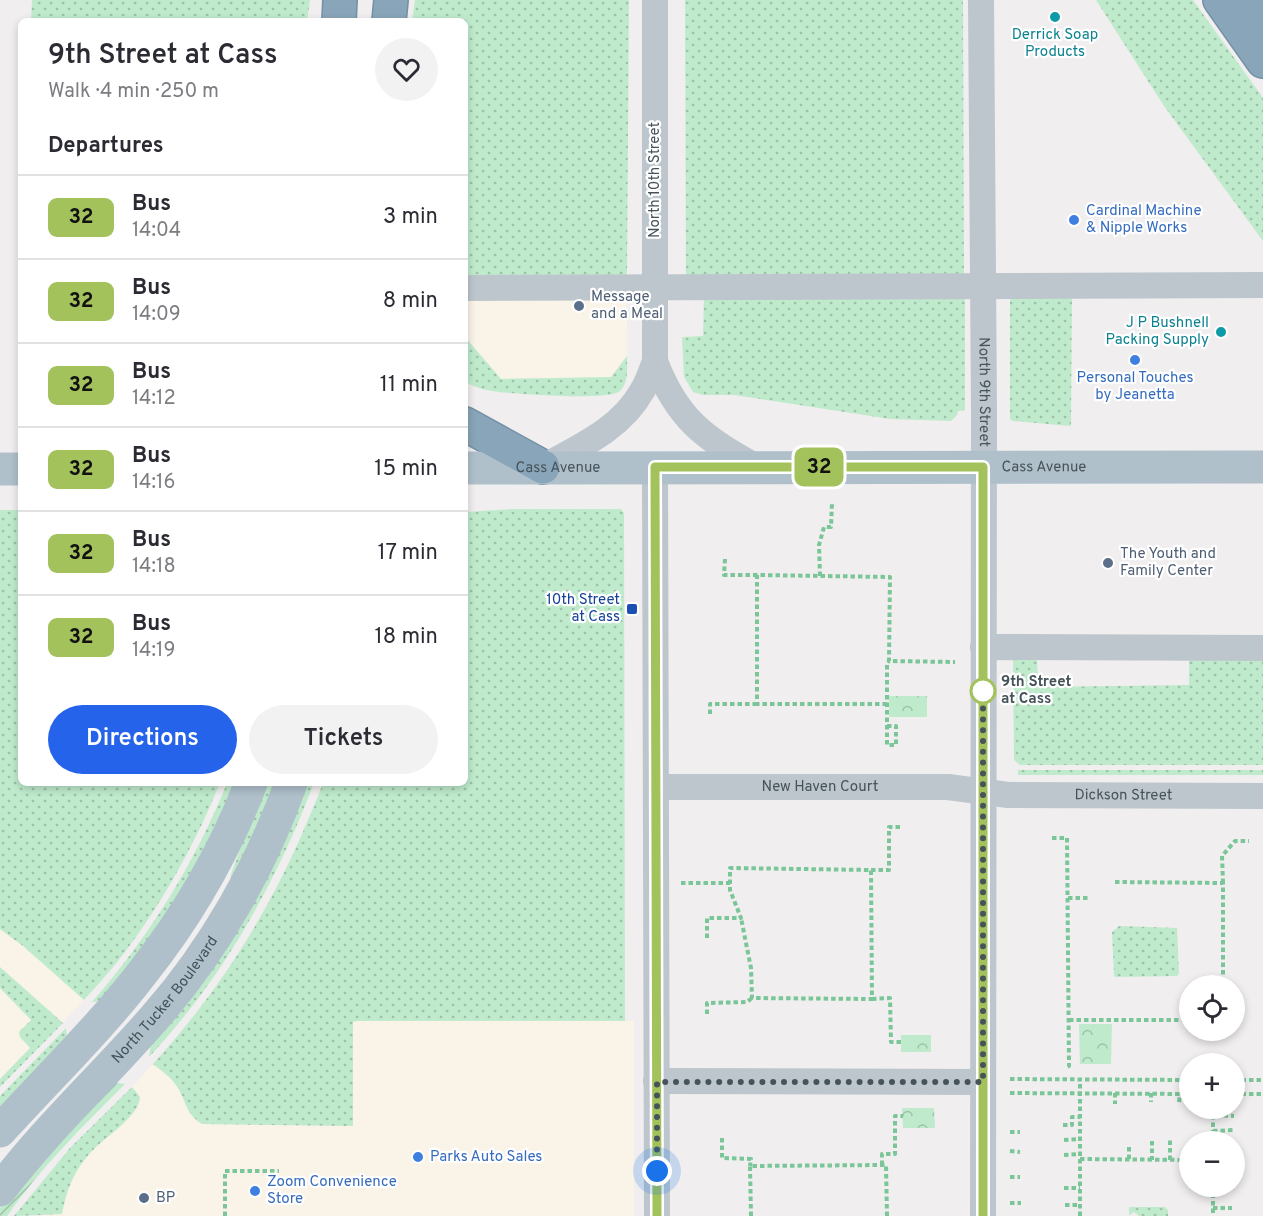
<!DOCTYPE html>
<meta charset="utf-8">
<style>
:root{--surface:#fff;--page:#f2f2f3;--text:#2b2b33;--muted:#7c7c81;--line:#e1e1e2;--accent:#2563eb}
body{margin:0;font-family:Overpass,sans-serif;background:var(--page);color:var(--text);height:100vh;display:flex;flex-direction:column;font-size:22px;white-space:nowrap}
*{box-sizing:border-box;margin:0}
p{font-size:20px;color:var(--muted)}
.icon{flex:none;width:33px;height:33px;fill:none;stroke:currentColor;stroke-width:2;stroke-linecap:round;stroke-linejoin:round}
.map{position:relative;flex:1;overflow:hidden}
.details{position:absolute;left:18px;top:18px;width:450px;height:768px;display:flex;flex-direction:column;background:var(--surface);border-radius:9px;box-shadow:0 3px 9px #0003}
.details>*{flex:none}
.badge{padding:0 12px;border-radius:9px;font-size:21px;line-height:39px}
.buttons{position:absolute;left:1179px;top:975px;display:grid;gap:12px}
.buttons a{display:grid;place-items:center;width:66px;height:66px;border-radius:50%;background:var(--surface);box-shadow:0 3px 9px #0003;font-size:30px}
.you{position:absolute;width:30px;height:30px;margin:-15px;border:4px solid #fff;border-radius:50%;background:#1a73e8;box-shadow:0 0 0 9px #1a73e833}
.map>.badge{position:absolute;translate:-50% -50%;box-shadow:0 0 0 3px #fff}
h2{padding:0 30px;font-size:22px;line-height:54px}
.round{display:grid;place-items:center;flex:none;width:63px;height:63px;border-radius:32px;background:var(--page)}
.head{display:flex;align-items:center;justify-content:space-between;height:102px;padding:0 30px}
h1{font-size:28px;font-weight:600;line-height:45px}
.primary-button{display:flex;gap:12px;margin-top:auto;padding:12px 30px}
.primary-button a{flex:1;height:69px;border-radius:36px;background:var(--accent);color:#fff;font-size:24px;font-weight:600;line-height:69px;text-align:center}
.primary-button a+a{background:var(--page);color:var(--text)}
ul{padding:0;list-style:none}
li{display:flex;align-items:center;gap:18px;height:84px;padding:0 30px;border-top:2px solid var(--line)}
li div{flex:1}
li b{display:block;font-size:22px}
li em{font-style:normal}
li .badge{min-width:66px;font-weight:700;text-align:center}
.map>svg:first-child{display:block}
</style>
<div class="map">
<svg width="1263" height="1216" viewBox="0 0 1263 1216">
<defs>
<pattern id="grass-dots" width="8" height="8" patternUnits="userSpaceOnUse" patternTransform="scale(1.5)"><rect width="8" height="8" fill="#bfebcc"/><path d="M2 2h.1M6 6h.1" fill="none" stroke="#9dc1a9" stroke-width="1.8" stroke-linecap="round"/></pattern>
<pattern id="park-crowns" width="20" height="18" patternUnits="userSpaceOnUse" patternTransform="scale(1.5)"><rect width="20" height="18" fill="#bfebcc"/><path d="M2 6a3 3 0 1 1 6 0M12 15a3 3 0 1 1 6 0" fill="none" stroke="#9dc1a9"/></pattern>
<pattern id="garden-furrows" width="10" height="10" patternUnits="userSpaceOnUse" patternTransform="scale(1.5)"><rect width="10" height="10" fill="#bfebcc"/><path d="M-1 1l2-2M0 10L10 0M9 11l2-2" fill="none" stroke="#9dc1a9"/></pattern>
</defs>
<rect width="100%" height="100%" fill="#f0eeee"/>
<g fill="#faf3e8">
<polygon points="465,276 627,277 627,356 611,377 501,379 465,337"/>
<polygon points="0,912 98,986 0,1087"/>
<polygon points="353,1021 634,1021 634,1216 43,1216 43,1214 62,1214 67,1190 78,1169 91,1152 138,1108 140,1097 132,1087 153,1064 171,1079 179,1090 187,1110 203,1124 353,1126"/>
</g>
<g fill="url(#grass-dots)">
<polygon points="32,0 310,0 307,21 31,21"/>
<polygon points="415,0 629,0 627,277 465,276 465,21 412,21"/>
<polygon points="685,0 963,0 964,280 686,280"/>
<polygon points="1096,0 1193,0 1263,98 1263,241 1164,106"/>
<polygon points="965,293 965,410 958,411 957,415 951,421 890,419 734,395 703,395 693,392 684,377 682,337 703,336 704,295"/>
<polygon points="1072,293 1071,426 1013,421 1010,419 1010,294"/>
<path d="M465 337 501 379 611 377 627 356C627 368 629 382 620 391 610 401 518 394 500 392 488 391 476 388 465 382Z"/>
<path d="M512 509H621L624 513 625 1021H357L353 1022V1126L202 1124C185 1113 188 1104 178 1088 172 1078 162 1071 153 1064 215 996 265 919 302 834 309 817 317 800 323 783H465V512Z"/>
<path d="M0 510H21V783H220C188 861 143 938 84 1000L23 946 0 929Z"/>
<polygon points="1189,655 1263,656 1263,765 1020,765 1014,760 1013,657 1037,657 1038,687 1189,685"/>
<rect x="1018" y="770" width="245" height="5"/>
<path d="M227 783H238L179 902 102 1001 92 1002C149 937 195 863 227 783Z"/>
<polygon points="264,783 275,783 234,879 230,877"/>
<path d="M303 783H314C276 883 223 978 149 1057L151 1044Z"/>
<polygon points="1119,926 1177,928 1179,973 1177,976 1115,977 1114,975 1112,932"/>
<polygon points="0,967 63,1023 0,1087 0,1079 30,1048 20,1037 19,1032 31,1020 0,988"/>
<polygon points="66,1028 67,1039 0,1111 0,1096"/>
<path d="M132 1087 140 1097C138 1118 106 1136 92 1151 74 1170 67 1189 62 1214L14 1216 70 1148Z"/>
<polygon points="1129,1207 1165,1207 1168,1210 1168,1216 1139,1216 1134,1212 1129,1215"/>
</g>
<g fill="url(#park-crowns)">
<rect x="889" y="696" width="38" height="21"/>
<polygon points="1079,1024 1112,1024 1111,1064 1080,1064"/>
<rect x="901" y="1035" width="30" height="17"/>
<polygon points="902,1108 934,1108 935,1128 903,1128"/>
</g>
<path fill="url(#garden-furrows)" d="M118 1083 125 1084C83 1126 41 1167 7 1216H0V1208L3 1203 109 1086Z"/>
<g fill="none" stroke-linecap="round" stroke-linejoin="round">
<defs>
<g id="highway">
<polyline points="1220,0 1263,61"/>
<polyline points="1252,0 1263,15"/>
<polyline points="339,21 340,0"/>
<polyline points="389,21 391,0"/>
<polyline points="465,424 543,467"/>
</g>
</defs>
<use href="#highway" stroke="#7490a5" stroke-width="36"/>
<g stroke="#7ac699" stroke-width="4" stroke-dasharray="4.5 3" stroke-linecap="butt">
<polyline points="725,559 724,575 757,575"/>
<polyline points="820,576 819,545 824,527 831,527 832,503"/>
<polyline points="887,704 757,704 757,575 890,577 889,661 955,662"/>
<polyline points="710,714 710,704 759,704"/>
<polyline points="887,726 896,726 896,745 887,745 887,663 889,661"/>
<polyline points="1052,838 1067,838 1069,1066 1067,1067"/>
<polyline points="871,870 889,870 889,827 902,827"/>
<polyline points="1115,882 1223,883 1223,986"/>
<polyline points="681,883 730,883"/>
<polyline points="1223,883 1222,856 1235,841 1249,841"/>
<polyline points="1068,898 1089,898"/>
<polyline points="707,938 707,918 741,918 730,890 730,868 871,870 872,999 752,998 751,968 741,918"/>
<polyline points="872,999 890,998 891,1042 901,1042"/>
<polyline points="707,1014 707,1003 747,1002 752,998"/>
<polyline points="1069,1020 1190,1020"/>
<polyline points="1010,1079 1190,1080"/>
<polyline points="1234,1080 1263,1080"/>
<polyline points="1010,1093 1190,1094"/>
<polyline points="1115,1093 1115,1104"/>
<polyline points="1151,1093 1151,1102"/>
<polyline points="1234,1094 1263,1094"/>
<polyline points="1179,1102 1180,1094"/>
<polyline points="1063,1125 1072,1125 1072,1117 1080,1117"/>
<polyline points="1213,1131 1234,1130"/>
<polyline points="1010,1132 1020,1132"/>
<polyline points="722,1138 722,1158 751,1159 750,1166"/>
<polyline points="1064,1140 1080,1139"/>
<polyline points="1152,1141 1152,1160"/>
<polyline points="1213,1142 1213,1115 1234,1116"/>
<polyline points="1010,1151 1020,1152"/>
<polyline points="1234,1153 1236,1153"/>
<polyline points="1064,1155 1080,1154"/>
<polyline points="1080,1159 1190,1160"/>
<polyline points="1129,1159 1129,1145"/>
<polyline points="1170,1160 1170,1140"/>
<polyline points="882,1165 882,1154 895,1154 895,1116 903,1116"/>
<polyline points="1010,1177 1020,1177"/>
<polyline points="1213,1186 1213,1216"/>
<polyline points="1064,1188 1080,1188"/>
<polyline points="1010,1203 1021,1203"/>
<polyline points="1065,1205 1080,1205"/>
<polyline points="1213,1208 1232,1208"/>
<polyline points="225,1216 225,1171 279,1171"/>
<polyline points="751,1216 750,1166 886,1165 887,1216"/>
<polyline points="1080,1216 1080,1079"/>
</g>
<g stroke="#bdc6cc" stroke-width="26">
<path id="s1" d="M981 0 984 414 983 1216"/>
<polyline points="465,288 1263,285"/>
<path d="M655 361C677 419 704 438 757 467"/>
<path d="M543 467C579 447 621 429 642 391 648 382 651 371 655 361V0"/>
<polyline points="655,467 657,1216"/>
<polyline points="983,647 1263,648"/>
<path id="s2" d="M656 787H948L1008 795 1263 796"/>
<polyline points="656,1081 983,1082"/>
</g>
<g stroke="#afc0cb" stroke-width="33">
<path id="s3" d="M465 468 1263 467"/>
<polyline points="0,469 21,469"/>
<path d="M0 1131C47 1079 101 1027 143 972 188 915 225 851 251 783"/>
<path id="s4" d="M0 1190C47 1128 104 1076 155 1017 214 950 261 867 291 783"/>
</g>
<use href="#highway" stroke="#89a5b9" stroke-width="33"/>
</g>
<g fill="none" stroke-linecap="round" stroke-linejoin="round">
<defs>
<polyline id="line" points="657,1216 655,467 983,467 983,1216"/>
</defs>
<use href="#line" stroke="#fff" stroke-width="14"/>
<use href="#line" stroke="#a3c25b" stroke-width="9"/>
<polyline stroke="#47535a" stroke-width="6" stroke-dasharray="0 10.8" points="657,1171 657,1082 983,1082 983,691"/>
</g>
<g fill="#0f9aa8" stroke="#fff" stroke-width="2">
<circle cx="1055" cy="17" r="6"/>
<circle cx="1221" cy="332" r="6"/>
</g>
<g fill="#3f7fe0" stroke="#fff" stroke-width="2">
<circle cx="1074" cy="220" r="6"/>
<circle cx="1135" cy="360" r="6"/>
<circle cx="418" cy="1157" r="6"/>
<circle cx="255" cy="1191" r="6"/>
</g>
<g fill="#5c6f8a" stroke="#fff" stroke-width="2">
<circle cx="579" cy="306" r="6"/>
<circle cx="1108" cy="563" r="6"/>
<circle cx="144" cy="1198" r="6"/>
</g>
<rect fill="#1a4fb4" stroke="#fff" stroke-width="2" x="626" y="603" width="12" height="12" rx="3"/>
<circle fill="#fff" stroke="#a3c25b" stroke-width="3" cx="983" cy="691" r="12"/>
<g text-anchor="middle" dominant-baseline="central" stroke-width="4.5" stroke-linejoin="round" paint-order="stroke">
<g font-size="15" fill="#0d838f" stroke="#fff">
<text x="1055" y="35">Derrick Soap<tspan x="1055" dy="17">Products</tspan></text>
<text x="1209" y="323" text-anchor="end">J P Bushnell<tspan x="1209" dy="17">Packing Supply</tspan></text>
</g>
<g font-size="15" fill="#47535a" stroke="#fff">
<text transform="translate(655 180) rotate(-90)">North 10th Street</text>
<text stroke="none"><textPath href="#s1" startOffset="392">North 9th Street</textPath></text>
<text stroke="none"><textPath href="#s3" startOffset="93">Cass Avenue</textPath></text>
<text stroke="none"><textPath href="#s3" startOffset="579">Cass Avenue</textPath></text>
<text stroke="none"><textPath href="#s2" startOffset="164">New Haven Court</textPath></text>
<text stroke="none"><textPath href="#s2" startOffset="468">Dickson Street</textPath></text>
<text stroke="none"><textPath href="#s4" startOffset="252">North Tucker Boulevard</textPath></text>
</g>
<g font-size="15" fill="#366cbe" stroke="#fff" text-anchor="start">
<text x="1086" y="211">Cardinal Machine<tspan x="1086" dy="17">&amp; Nipple Works</tspan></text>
<text x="1135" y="378" text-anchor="middle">Personal Touches<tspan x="1135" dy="17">by Jeanetta</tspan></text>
<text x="430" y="1157">Parks Auto Sales</text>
<text x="267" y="1182">Zoom Convenience<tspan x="267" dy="17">Store</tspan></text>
</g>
<g font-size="15" fill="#4e5e75" stroke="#fff" text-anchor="start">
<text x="591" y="297">Message<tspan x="591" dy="17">and a Meal</tspan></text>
<text x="1120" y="554">The Youth and<tspan x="1120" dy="17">Family Center</tspan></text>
<text x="156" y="1198">BP</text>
</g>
<g font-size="15" fill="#164399" stroke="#fff" text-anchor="end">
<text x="620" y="600">10th Street<tspan x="620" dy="17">at Cass</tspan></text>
</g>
<g font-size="15" font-weight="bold" fill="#47535a" stroke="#fff" text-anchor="start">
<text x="1001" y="682">9th Street<tspan x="1001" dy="17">at Cass</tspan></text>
</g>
</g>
</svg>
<div class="buttons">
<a><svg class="icon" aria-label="locate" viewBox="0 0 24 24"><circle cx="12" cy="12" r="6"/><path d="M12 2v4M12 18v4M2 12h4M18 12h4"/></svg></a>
<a>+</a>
<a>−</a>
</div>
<div class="you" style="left:657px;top:1171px"></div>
<b class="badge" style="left:819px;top:467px;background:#a3c25b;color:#111">32</b>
<section class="details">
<div class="head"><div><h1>9th Street at Cass</h1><p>Walk · 4 min · 250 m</p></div><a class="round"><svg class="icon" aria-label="heart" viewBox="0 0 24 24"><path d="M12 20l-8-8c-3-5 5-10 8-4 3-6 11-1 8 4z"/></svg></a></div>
<h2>Departures</h2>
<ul>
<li><span class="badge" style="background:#a3c25b;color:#111">32</span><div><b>Bus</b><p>14:04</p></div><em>3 min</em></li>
<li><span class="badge" style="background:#a3c25b;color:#111">32</span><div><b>Bus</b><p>14:09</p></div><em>8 min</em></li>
<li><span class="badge" style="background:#a3c25b;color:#111">32</span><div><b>Bus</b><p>14:12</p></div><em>11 min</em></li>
<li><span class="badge" style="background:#a3c25b;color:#111">32</span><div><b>Bus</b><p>14:16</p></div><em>15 min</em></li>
<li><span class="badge" style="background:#a3c25b;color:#111">32</span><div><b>Bus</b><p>14:18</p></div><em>17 min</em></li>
<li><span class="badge" style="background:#a3c25b;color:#111">32</span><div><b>Bus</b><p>14:19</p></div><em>18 min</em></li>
</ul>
<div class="primary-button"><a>Directions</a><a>Tickets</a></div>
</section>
</div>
